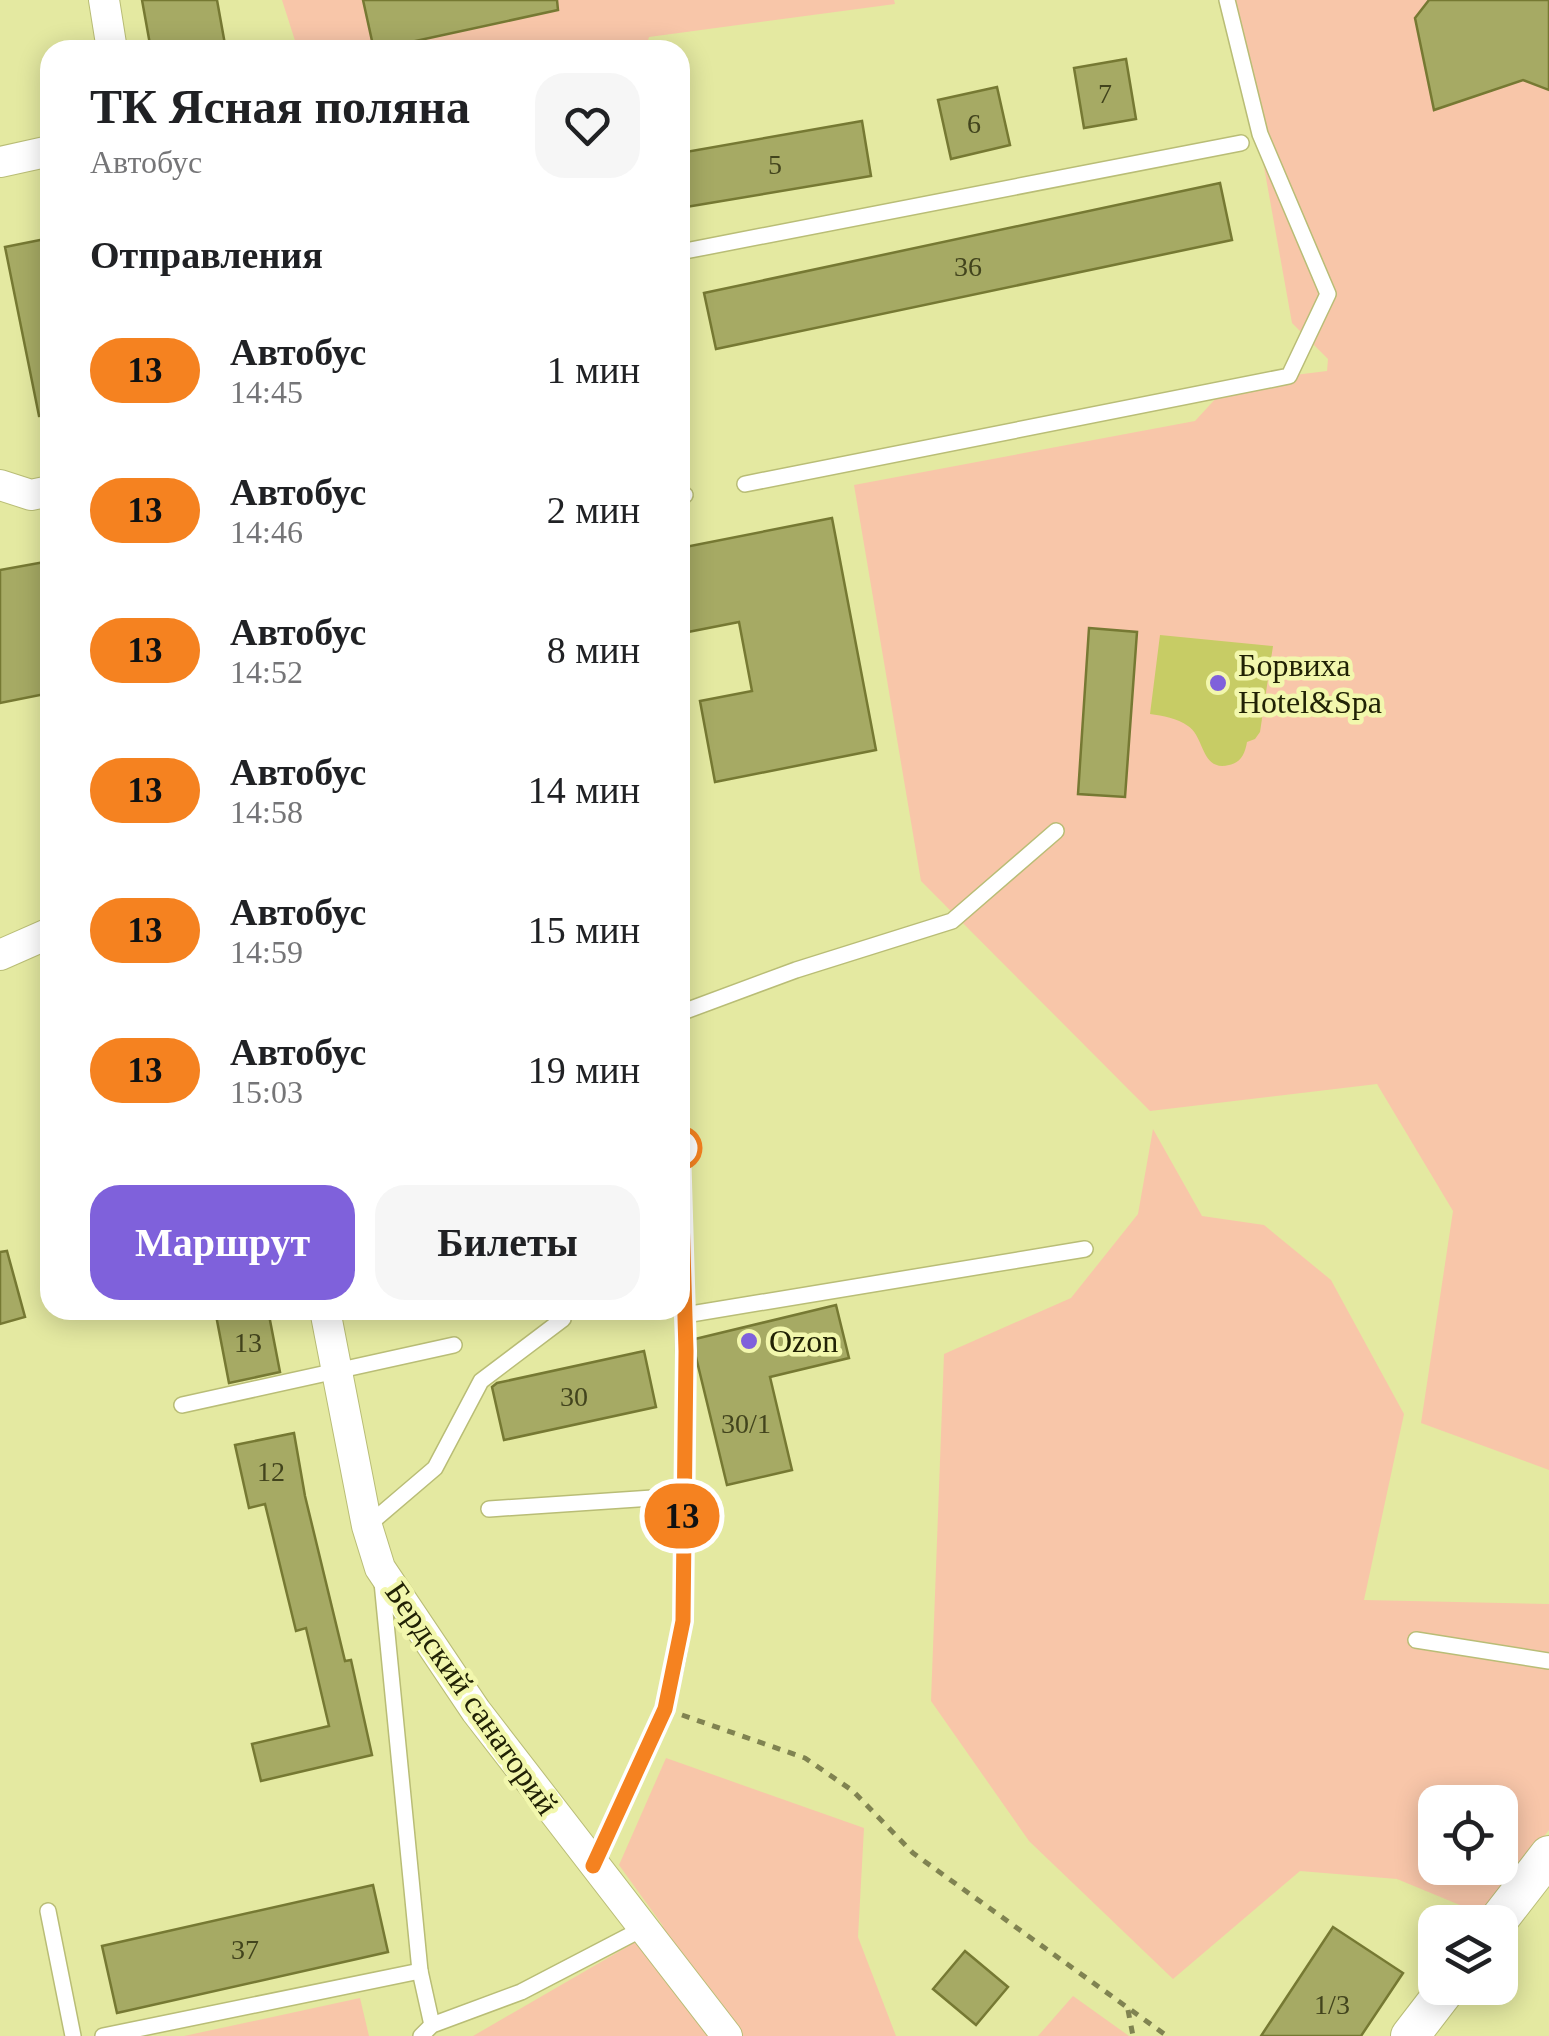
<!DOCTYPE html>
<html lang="ru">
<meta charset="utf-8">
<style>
:root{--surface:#fff;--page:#f6f6f6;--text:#202124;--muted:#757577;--accent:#7f61db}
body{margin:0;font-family:Georgia,serif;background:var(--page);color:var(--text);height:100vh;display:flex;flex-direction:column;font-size:38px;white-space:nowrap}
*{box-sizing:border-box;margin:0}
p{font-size:32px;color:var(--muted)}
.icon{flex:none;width:55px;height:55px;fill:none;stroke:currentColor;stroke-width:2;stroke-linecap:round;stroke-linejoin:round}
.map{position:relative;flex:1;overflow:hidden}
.side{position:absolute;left:40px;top:40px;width:650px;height:1280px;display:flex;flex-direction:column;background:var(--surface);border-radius:30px;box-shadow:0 5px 25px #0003}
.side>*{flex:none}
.badge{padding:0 20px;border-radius:32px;font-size:35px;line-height:65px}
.controls{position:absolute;left:1418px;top:1785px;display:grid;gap:20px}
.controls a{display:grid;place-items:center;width:100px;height:100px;border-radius:20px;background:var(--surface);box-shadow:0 5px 25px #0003;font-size:50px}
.map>.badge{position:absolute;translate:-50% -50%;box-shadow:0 0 0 5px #fff}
h2{padding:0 50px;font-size:38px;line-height:90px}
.round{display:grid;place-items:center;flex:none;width:105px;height:105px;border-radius:30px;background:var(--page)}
.head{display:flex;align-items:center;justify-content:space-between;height:170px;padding:0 50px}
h1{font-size:48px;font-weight:800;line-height:75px}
.cta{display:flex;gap:20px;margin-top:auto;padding:20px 50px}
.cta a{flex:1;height:115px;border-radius:30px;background:var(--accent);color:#fff;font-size:40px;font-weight:800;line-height:115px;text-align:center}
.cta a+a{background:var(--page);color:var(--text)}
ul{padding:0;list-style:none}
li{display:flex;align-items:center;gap:30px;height:140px;padding:0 50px}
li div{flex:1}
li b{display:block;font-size:38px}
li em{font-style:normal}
li .badge{min-width:110px;font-weight:700;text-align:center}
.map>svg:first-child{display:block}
</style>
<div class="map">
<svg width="1549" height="2036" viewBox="0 0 1549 2036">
<rect width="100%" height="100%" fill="#e4e9a1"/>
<g fill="#f8c6a9" fill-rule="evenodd">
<polygon points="282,0 894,0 895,4 649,37 645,50 536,50 531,47 508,50 298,50"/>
<polygon points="1234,0 1549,0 1549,1470 1421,1423 1453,1211 1377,1084 1150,1111 921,881 854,485 1195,421 1230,383 1327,371 1328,359 1292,323"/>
<path d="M1153 1129 1202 1216 1264 1225 1331 1280 1404 1414 1364 1600 1549 1604V1830L1484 1915 1397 1879 1300 1871 1173 1979 1029 1841 931 1701 944 1354 1071 1298 1138 1214ZM1435 1802H1500V1868H1435Z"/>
<polygon points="666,1758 864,1828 858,1937 896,2036 473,2036 663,1926 619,1865"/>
<polygon points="1073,1996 1129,2036 1038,2036"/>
<polygon points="360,1998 369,2036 184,2036"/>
</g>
<path fill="#c7cc65" d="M1160 635 1273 646 1260 732 1255 739 1247 742C1245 753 1242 762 1229 765 1201 772 1205 737 1188 726 1177 718 1163 716 1150 714Z"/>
<g fill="#a6aa64" stroke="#767933" stroke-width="2.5">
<polygon points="142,0 217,0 226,50 151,50"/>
<polygon points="363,0 557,0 558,10 374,50"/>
<polygon points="1429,0 1549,0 1549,90 1523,80 1434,110 1415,18"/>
<polygon points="1126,59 1136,119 1084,128 1074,68"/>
<polygon points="997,87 1010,145 951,159 938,100"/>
<polygon points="862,121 871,176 680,208 680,153"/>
<polygon points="1220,183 1232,240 716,349 704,293"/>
<polygon points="50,238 50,415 39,416 5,247"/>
<polygon points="832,518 876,750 715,782 700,701 752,691 739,622 688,632 680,589 680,548"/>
<polygon points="50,561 50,693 0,703 0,570"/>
<polygon points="1089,628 1137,632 1125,797 1078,794"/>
<polygon points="7,1251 25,1317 0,1324 0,1252"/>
<polygon points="836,1305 849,1358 770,1377 792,1470 727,1485 695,1353 695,1339"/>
<polygon points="215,1310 268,1310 280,1372 229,1383"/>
<polygon points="644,1351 656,1407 504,1440 492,1387 497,1383"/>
<polygon points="294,1433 305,1496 345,1661 351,1660 372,1755 261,1781 252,1744 329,1726 306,1628 296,1631 265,1504 249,1508 235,1445"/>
<polygon points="373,1885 388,1952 117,2013 102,1946"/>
<polygon points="1333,1927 1403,1973 1361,2036 1261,2036"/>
<polygon points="965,1951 1008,1987 976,2025 933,1989"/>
</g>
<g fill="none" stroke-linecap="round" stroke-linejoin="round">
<defs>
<g id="service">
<polyline points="680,252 1241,143"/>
<polyline points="745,484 1289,376 1328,294 1260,134 1227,0"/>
<polyline points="680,496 685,495"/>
<polyline points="680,1013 796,970 952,921 1056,831"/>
<polyline points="685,1315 1085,1249"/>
<polyline points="182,1405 454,1345"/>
<polyline points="489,1509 682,1496"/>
<polyline points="367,1526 435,1468 481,1381 563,1319 561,1310"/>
<polyline points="382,1582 420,1971"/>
<polyline points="1416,1640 1549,1661"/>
<path d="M594 1864C630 1786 676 1707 683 1620 687 1566 680 1512 686 1458L680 1146"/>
<polyline points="48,1911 73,2036"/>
<polyline points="103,2036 420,1971 432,2025"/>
<polyline points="421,2036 432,2025 521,1992 642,1929"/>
</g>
<g id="minor">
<polyline points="104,0 112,50"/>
<polyline points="0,162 50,151"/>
<polyline points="0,485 31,495 50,491"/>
<polyline points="0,955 50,933"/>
<polyline points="325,1310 367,1526 380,1568 476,1711 727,2036"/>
</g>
<g id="tertiary">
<polyline points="1497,1922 1549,1855"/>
<polyline points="1410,2036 1447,1988"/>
</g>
</defs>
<use href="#service" stroke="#b9bd76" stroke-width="18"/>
<use href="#minor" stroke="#b9bd76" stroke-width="32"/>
<use href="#tertiary" stroke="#b9bd76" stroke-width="40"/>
<g stroke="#808351" stroke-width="5" stroke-dasharray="8 8" stroke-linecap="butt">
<polyline points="682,1715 805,1758 853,1791 913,1853 1167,2036"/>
<polyline points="1128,2010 1133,2036"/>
</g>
<use href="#service" stroke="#fff" stroke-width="15"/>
<use href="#minor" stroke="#fff" stroke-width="30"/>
<use href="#tertiary" stroke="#fff" stroke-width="38"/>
</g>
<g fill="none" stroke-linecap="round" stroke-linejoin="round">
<defs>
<polyline id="line" points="593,1866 665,1709 683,1621 686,1351 680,1148"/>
</defs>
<use href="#line" stroke="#fff" stroke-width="22"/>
<use href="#line" stroke="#f58220" stroke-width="15"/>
</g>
<g fill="#7f61db" stroke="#f2f7ad" stroke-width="4">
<circle cx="1218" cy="683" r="10"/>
<circle cx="749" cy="1341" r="10"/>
</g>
<circle fill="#fff" stroke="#f58220" stroke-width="5" cx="680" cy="1148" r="20"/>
<g text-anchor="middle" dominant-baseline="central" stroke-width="9" stroke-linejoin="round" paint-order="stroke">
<g font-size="28" fill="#42441d">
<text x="1105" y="93">7</text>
<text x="974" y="123">6</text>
<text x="775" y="164">5</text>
<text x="968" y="266">36</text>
<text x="248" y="1342">13</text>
<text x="574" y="1396">30</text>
<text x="746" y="1423">30/1</text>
<text x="271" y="1471">12</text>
<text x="245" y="1949">37</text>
<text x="1332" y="2004">1/3</text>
</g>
<g font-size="32" fill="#212205" stroke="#f2f7ad" text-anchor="start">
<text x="1238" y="665">Борвиха<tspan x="1238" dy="37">Hotel&amp;Spa</tspan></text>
<text x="769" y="1341">Ozon</text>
</g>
<g font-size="32" fill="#212205" stroke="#f2f7ad">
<text transform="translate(472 1698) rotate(55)">Бердский санаторий</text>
</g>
</g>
</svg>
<div class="controls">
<a><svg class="icon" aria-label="locate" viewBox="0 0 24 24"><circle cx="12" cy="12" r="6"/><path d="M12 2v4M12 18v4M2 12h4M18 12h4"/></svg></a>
<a><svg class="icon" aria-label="layers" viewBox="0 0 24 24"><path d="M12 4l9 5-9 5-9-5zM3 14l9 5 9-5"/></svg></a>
</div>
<b class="badge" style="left:682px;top:1516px;background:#f58220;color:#111">13</b>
<section class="side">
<div class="head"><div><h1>ТК Ясная поляна</h1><p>Автобус</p></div><a class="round"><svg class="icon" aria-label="heart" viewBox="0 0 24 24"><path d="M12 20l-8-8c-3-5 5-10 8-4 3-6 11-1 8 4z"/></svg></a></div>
<h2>Отправления</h2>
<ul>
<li><span class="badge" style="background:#f58220;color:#111">13</span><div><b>Автобус</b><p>14:45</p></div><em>1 мин</em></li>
<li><span class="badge" style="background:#f58220;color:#111">13</span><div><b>Автобус</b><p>14:46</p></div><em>2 мин</em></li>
<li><span class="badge" style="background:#f58220;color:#111">13</span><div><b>Автобус</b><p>14:52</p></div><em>8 мин</em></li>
<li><span class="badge" style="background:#f58220;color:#111">13</span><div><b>Автобус</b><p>14:58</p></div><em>14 мин</em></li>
<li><span class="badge" style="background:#f58220;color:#111">13</span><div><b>Автобус</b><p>14:59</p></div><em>15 мин</em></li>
<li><span class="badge" style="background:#f58220;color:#111">13</span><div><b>Автобус</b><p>15:03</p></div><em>19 мин</em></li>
</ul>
<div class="cta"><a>Маршрут</a><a>Билеты</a></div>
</section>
</div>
